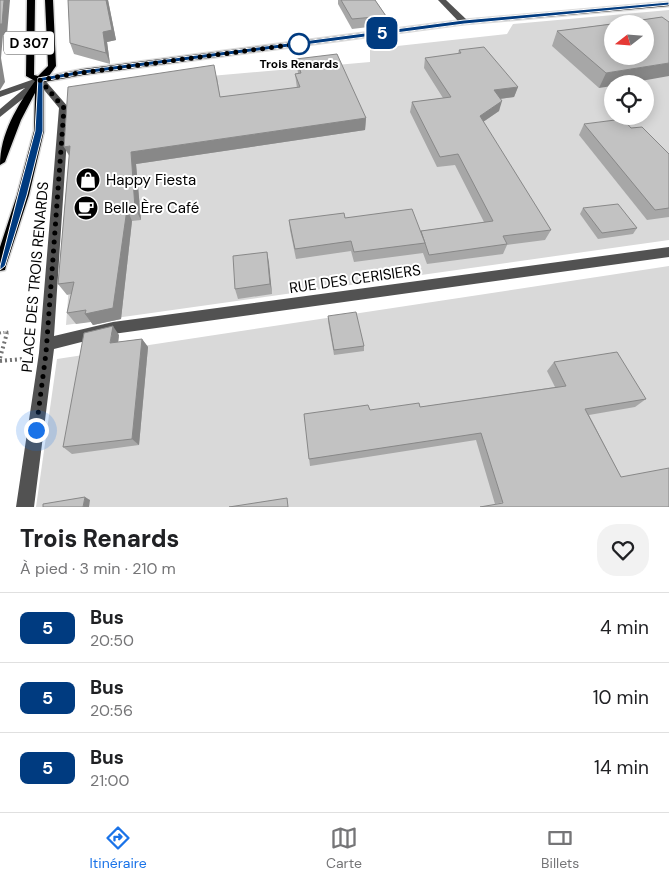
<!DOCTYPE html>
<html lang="fr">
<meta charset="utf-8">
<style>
:root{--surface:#fff;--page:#f2f2f2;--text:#202124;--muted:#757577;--line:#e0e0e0;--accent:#1a73e8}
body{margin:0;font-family:"DM Sans",sans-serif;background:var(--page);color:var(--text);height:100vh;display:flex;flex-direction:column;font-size:19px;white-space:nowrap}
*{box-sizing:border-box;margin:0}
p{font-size:16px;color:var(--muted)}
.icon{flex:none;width:28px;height:28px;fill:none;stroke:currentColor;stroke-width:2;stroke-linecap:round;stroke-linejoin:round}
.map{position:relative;height:507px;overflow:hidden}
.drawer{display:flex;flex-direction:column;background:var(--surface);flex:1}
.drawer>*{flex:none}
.badge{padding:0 10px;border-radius:8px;font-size:18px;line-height:32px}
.needle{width:32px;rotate:253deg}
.fabs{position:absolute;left:604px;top:15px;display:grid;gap:10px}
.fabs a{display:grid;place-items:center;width:50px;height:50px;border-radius:50%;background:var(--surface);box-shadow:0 2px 12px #0003;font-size:25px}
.you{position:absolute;width:25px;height:25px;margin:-12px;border:4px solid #fff;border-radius:50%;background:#1a73e8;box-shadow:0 0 0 8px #1a73e833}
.map>.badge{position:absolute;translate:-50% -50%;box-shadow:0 0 0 2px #fff}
.round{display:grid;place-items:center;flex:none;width:52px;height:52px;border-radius:20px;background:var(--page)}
.overview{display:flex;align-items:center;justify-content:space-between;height:85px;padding:0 20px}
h1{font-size:24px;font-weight:800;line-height:38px}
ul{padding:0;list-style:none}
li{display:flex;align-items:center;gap:15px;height:70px;padding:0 20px;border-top:1px solid var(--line)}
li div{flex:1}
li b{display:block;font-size:19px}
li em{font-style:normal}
li .badge{min-width:55px;font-weight:700;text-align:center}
.dock{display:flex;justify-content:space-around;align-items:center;height:70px;border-top:1px solid var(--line);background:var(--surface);font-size:14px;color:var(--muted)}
.dock a{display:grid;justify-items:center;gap:2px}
.dock .on{color:var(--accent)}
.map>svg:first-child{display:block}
</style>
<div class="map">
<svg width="669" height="507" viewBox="0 0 669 507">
<rect width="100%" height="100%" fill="#fff"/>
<g fill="#d9d9d9" fill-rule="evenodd">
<path d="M669 10V240L66 325 83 97 97 86 370 62V49L507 34 513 24ZM612 24H645V56H612ZM612 84H645V116H612Z"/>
<polygon points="669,266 669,507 36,507 57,359"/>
</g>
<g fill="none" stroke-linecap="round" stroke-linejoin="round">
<defs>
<path id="major" d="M27 0H35L34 75 38 76 48 66 45 0H53L56 66 49 76 83 69 464 20 669 2V6L464 24 83 75 44 82V131L29 195 6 266 5 270 0 271V247L17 195 34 131 35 93 21 120 5 162 0 165C0 134 17 106 35 81L26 76Z"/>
</defs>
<use href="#major" stroke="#dbdbdb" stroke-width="3"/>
<polyline stroke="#747474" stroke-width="3" stroke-dasharray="1 2.5" stroke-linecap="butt" points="0,333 7,332 6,334"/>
<g stroke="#747474" stroke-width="4" stroke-dasharray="2 3" stroke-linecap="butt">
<polyline points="0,358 7,333"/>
<polyline points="0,361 22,359"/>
</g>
<g fill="#525252" fill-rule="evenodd">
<polygon points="438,0 446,0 467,20 467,24 461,24"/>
<polygon points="40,77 43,78 69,108 54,336 113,322 669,247 669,257 113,334 54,349 34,507 16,507 39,353 59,108 40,85 0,117 0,109 25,88 0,97 0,91"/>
</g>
<use href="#major" fill="#000" fill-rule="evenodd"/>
</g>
<g fill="#a7a7a7">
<polygon points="68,0 108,0 116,40 107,42 110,64 74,54 70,43"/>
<polygon points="338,0 375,0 386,16 385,25 352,29 338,4"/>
<polygon points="662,17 599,88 552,46 557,31"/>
<polygon points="459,50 518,87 514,97 500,99 499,111 483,122 551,230 545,240 507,245 503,254 427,264 423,253 354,262 351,251 296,259 290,230 289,220 345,218 420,231 484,222 455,165 437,167 410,112 412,102 443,98 424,68 425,58 458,54"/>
<polygon points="296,59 366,118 365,130 136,164 141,220 132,221 121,319 93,325 91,322 76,324 67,313 71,294 67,295 58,284 69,157 217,77 220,97 297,88 295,74 298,73"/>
<polygon points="584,124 631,128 669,154 669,217 647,220 579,135"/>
<polygon points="583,208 637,228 633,234 598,239 580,214"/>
<polygon points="267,252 272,294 238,299 235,289"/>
<polygon points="328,316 364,346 364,351 334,355 328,321"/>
<polygon points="119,335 118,342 142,339 148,347 139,445 72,454 63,447"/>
<polygon points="554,362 646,399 635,407 589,415 621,477 495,504 476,440 310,466 304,414 420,407 555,387 547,371"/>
</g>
<g fill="#888">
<polygon points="4,0 10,0 7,34 3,35 1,58 5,82 0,90 0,24"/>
<polygon points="106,0 108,0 116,40 107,42 110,64 106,53 103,32"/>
<polygon points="669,63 669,76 624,84 612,84 612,86 599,88 606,73"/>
<polygon points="518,87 514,97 491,100 494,90"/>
<polygon points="502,101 499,111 477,126 480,116"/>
<polygon points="366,118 365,130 136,164 141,220 135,208 131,152"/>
<polygon points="70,146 71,159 64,147"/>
<polygon points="127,209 132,221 121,319 93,325 85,314"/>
<polygon points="267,252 269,263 272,294 270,284"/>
<polygon points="113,326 119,335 117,352 110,343"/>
<polygon points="142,339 148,347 139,445 132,439"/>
<polygon points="85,497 90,500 89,507 83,507"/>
</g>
<g fill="#c2c2c2" stroke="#888">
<polygon points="0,0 4,0 2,24 0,24"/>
<polygon points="68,0 106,0 112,30 103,32 106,53 70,43"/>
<polygon points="341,0 375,0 386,16 352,19"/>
<polygon points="662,17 669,22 669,63 606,73 557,31 612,24 612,56 645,56 645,24 614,24"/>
<polygon points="484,47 518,87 494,90 502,101 480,116 551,230 503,236 507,244 429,255 421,231 493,221 458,154 440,157 412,102 451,97 425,58 461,53 459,50"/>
<polygon points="337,54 366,118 131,152 135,208 127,209 113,308 85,314 86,310 67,313 74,282 58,284 70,146 64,147 68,87 214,65 220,97 300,87 295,74 301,73 296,59"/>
<polygon points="623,119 631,128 642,127 669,154 669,208 655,210 584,124"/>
<polygon points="618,204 637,228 602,233 583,208"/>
<polygon points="412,209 425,243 354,252 351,241 295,249 289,220 344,213 345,218"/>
<polygon points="267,252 270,284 235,289 233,256"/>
<polygon points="356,312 364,346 334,350 328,316"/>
<polygon points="113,326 110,343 142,339 132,439 63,447 84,333"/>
<polygon points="617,352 646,399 585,409 621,477 669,468 669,507 480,507 503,503 481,433 309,459 304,414 368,405 370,410 419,403 420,407 566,386 554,362"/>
<polygon points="85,497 83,507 43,507 43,504"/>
<polygon points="287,498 288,507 229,507"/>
</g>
<polygon fill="#003b80" stroke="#fff" points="669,2 669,5 464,24 83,74 43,81 43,131 27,195 5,266 0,270 0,266 18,195 35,131 38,78 83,70 464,20"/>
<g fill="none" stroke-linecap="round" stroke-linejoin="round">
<polyline stroke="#000" stroke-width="5" stroke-dasharray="0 9" points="36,430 46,353 64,108 40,80 72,74 305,43 299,44"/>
</g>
<defs>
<symbol id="shop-disc" viewBox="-11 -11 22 22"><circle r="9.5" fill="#000" stroke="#fff"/><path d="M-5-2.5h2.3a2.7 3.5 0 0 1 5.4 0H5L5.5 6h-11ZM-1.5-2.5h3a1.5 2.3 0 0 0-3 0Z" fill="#fff"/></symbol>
<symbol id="cafe-disc" viewBox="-11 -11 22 22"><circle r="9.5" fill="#000" stroke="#fff"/><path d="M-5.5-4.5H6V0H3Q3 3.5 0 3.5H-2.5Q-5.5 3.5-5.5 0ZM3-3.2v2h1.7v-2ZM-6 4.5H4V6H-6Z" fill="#fff"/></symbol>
</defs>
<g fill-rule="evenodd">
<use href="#shop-disc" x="74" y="166" width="28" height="28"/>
<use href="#cafe-disc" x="72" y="194" width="28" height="28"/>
</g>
<circle fill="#fff" stroke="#003b80" stroke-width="2.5" cx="299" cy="44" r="10"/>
<g text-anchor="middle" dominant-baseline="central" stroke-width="4" stroke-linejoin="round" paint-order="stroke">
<g font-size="12" font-weight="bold" fill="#000" stroke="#fff">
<text x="299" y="64">Trois Renards</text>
</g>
<rect fill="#fff" stroke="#4c4c4c" stroke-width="1" x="4" y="31.5" width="50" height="23" rx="4"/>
<g font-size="14" font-weight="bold" fill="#000">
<text x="29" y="43">D 307</text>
</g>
<g font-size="15" fill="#000" stroke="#fff" text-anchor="start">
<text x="106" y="180">Happy Fiesta</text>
<text x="104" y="208">Belle Ère Café</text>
</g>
<g font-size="15" fill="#000" stroke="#fff">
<text transform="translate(35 277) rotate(-85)">PLACE DES TROIS RENARDS</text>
<text transform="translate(355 279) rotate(-8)">RUE DES CERISIERS</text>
</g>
</g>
</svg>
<div class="fabs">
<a><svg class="needle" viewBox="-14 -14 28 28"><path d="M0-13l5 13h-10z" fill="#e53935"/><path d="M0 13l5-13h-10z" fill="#757577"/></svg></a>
<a><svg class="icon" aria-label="locate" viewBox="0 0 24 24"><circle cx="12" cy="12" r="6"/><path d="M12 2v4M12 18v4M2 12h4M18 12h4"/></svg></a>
</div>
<div class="you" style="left:36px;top:430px"></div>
<b class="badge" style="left:382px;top:33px;background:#003b80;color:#fff">5</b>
</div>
<section class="drawer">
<div class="overview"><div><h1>Trois Renards</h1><p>À pied · 3 min · 210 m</p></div><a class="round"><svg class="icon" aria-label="heart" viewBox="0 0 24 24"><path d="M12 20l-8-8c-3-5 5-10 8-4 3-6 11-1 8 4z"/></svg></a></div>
<ul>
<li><span class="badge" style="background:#003b80;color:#fff">5</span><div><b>Bus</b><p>20:50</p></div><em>4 min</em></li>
<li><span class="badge" style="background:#003b80;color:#fff">5</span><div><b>Bus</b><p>20:56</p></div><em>10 min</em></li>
<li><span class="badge" style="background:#003b80;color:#fff">5</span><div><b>Bus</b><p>21:00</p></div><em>14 min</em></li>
</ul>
</section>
<nav class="dock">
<a class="on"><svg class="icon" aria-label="directions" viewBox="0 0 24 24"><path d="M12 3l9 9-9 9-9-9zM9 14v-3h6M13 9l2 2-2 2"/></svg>Itinéraire</a>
<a><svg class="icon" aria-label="map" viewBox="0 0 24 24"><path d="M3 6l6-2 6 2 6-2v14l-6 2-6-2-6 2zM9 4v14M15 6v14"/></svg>Carte</a>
<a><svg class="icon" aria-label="tickets" viewBox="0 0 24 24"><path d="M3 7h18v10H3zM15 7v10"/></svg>Billets</a>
</nav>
